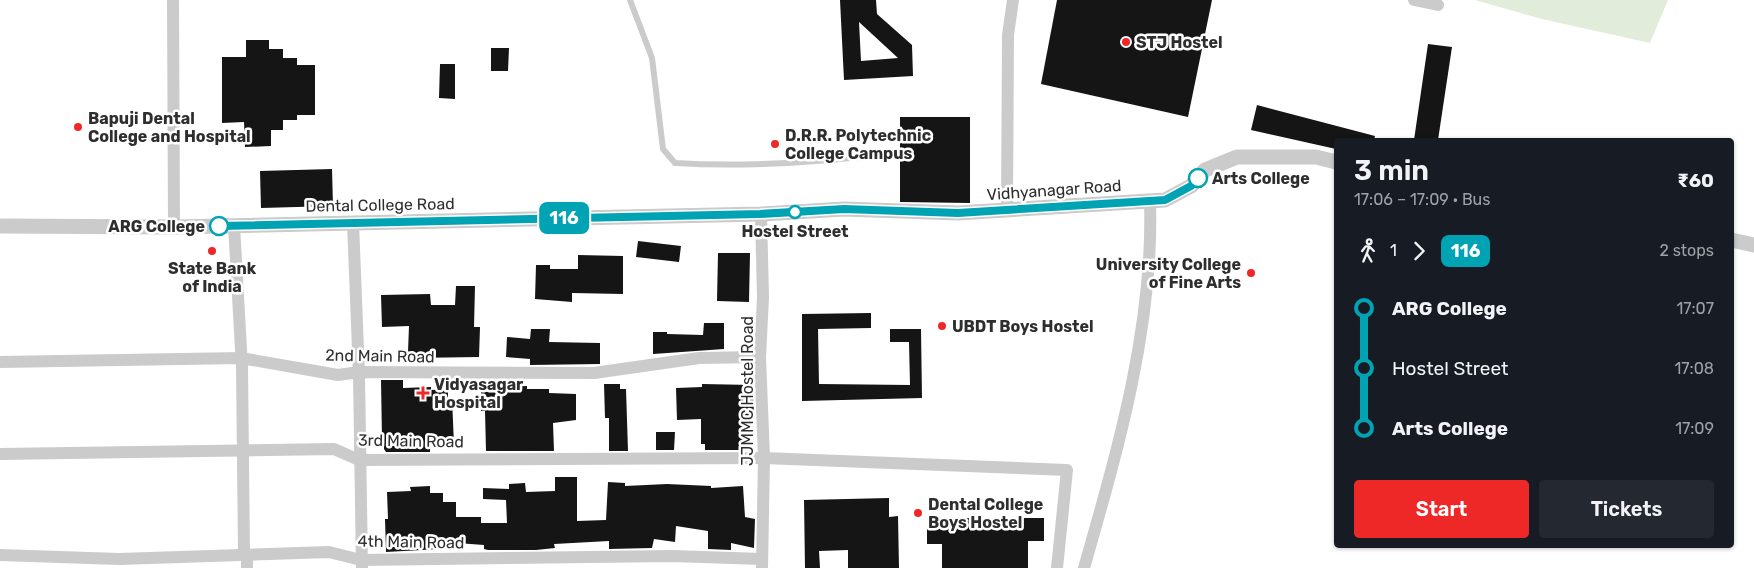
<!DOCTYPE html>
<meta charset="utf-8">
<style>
:root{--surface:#171b24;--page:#242831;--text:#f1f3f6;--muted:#9ea1a6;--accent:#ed2827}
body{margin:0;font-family:Rubik,sans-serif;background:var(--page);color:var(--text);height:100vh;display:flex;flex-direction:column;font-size:19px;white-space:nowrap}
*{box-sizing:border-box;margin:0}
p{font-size:16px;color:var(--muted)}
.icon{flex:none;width:28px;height:28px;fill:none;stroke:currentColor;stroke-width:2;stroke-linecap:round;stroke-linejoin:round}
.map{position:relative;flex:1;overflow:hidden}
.panel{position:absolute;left:1334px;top:138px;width:400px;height:410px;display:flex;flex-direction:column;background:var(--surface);border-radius:5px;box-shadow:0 1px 4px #0004}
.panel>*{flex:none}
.badge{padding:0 10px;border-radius:8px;font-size:18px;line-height:32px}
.map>.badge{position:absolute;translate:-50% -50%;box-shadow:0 0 0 2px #fff}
.legs{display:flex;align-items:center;gap:8px;height:55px;padding:0 20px;font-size:16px}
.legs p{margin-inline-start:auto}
.overview{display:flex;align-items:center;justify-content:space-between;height:85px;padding:0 20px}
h1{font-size:28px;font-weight:600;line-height:38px}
.primary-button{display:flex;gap:10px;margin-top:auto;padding:10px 20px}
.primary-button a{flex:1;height:58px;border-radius:5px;background:var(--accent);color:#fff;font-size:20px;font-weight:600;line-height:58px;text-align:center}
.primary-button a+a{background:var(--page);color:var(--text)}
ul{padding:0 20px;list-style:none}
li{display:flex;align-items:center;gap:18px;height:60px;font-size:19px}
li i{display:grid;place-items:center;width:8px;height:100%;margin:0 6px;background:currentColor}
li i::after{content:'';width:12px;height:12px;margin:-6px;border:4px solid;border-radius:50%;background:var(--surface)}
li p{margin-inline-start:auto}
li:first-child i{background:linear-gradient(#0000 50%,currentColor 0)}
li:last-child i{background:linear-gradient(currentColor 50%,#0000 0)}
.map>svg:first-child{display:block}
</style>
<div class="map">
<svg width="1754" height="568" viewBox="0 0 1754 568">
<rect width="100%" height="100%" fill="#fff"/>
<polygon fill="#e2ecda" points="1475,0 1668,0 1650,43 1542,19"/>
<g fill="#151515" fill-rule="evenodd">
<path d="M840 0H876L877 14 912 45 913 76 844 80ZM859 22 898 58 861 61Z"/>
<polygon points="1057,0 1212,0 1188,117 1041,84"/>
<polygon points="246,40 269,40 269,49 283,49 283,58 297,58 297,65 315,65 315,115 297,115 297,120 283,120 283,130 271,130 271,146 245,147 244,122 222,123 222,57 246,57"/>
<polygon points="1428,44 1452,47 1438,140 1414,140"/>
<polygon points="491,48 509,48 508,71 491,71"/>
<polygon points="440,64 455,64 455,99 439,98"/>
<polygon points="1257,105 1375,136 1374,140 1336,140 1336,149 1251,130"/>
<polygon points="900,117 970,117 970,203 900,202"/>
<polygon points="332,169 333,206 261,208 260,171"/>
<polygon points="638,241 681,246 679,262 636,257"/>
<polygon points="718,253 750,253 749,302 717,301"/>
<polygon points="578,255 623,256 623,294 572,293 572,302 535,299 536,265 550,265 550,269 578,269"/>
<polygon points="456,286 475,286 474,327 480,327 479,357 413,358 413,352 408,352 409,326 382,327 381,295 430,294 431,305 455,305"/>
<polygon points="871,313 871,328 818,329 819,384 910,385 909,342 890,342 890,329 921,329 922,398 802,401 802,314"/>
<polygon points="704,323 724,323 724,349 653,354 653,332 667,332 667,334 703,335"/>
<polygon points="531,329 550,329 549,342 600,343 600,364 530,365 530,359 506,357 507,337 530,339"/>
<polygon points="381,380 403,380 403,388 431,387 431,390 448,389 448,398 452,398 454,445 430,447 430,452 386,452 384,449 384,439 382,439"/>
<polygon points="604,384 620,384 620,389 626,389 628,451 609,451 609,418 605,418"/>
<polygon points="702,384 753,385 754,419 749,419 749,450 705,450 705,444 701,444 701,419 677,420 676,388 702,387"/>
<polygon points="527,386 527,389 549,389 549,393 576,394 576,420 553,423 554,451 486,451 485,411 481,411 481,392 505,391 505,387"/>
<polygon points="656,432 675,432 674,450 656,450"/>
<polygon points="555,477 577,477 577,521 606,520 608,482 625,483 625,486 667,484 711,486 711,488 743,486 745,517 755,519 754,548 731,543 731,550 708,549 708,531 676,526 675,542 654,539 652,548 609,549 609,541 554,544 555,548 536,550 488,550 484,549 484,545 457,543 457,548 386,552 385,519 388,519 387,492 411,491 410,487 430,486 430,493 443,493 443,502 456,502 456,517 481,517 481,523 507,523 506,500 483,499 483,488 509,489 509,484 525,483 526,492 555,491"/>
<polygon points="889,498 889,517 898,516 899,568 848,568 848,550 819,551 820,568 805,568 804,500"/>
<polygon points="927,518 1044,518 1044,541 1028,541 1028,568 942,568 942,544 927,544"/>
</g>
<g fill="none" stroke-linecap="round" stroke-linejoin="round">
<path stroke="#cbcbcb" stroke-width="6" d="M630 0 652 58 663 149 675 163C739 167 807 163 870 156"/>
<g stroke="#cbcbcb" stroke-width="12">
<polyline points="173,0 174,227"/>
<polyline points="1414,0 1438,5"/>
<polyline points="1007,211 1008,35 1013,0"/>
<polyline points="761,214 763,297 760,357 764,458 762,568"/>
<polyline points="353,223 359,375 362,568"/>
<polyline points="234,225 242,367 244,554 247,554 247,568"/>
<polyline points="0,362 241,358 338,375 359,372 594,373 699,358 760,357"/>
<polyline points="0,454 334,449 359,460 764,458 1067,470 1057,568"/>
<polyline points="0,555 119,559 329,552 361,560 672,556 762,559"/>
<path d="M1084 568C1118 449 1154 326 1150 201"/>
</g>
<g stroke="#cbcbcb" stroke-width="15">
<polyline points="0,226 174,227 761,214 844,209 958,213 1165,200 1191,186 1205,170 1237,157 1316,157 1336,162"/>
<polyline points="1731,240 1754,245"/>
</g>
</g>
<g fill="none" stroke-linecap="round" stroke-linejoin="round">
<defs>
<polyline id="line-1" points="219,226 760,214 844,209 958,213 1165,200 1191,186 1198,178"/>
</defs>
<use href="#line-1" stroke="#fff" stroke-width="11"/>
<use href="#line-1" stroke="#00a3b4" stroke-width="8"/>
</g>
<g fill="#ed2827" stroke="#fff" stroke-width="2">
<circle cx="1126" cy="42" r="5"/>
<circle cx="78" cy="127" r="5"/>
<circle cx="775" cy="144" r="5"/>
<circle cx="212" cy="251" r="5"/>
<circle cx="1251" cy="273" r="5"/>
<circle cx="942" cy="326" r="5"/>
<path d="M420.5 385.5h5v5h5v5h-5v5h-5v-5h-5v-5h5z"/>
<circle cx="918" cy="513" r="5"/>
</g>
<g fill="#fff" stroke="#00a3b4" stroke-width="2.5">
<circle cx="1198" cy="178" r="9"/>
<circle cx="795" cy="212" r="6"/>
<circle cx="219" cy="226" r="9"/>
</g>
<g text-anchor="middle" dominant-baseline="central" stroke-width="5" stroke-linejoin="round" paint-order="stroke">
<g font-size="16" font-weight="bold" fill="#2e2e2e" stroke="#fff" text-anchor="start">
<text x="1136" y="42">STJ Hostel</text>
<text x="88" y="118">Bapuji Dental<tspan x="88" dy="18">College and Hospital</tspan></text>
<text x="785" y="135">D.R.R. Polytechnic<tspan x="785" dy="18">College Campus</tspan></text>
<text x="1241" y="264" text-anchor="end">University College<tspan x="1241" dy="18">of Fine Arts</tspan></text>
<text x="212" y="268" text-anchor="middle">State Bank<tspan x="212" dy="18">of India</tspan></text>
<text x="952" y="326">UBDT Boys Hostel</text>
<text x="434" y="384">Vidyasagar<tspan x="434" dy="18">Hospital</tspan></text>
<text x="928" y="504">Dental College<tspan x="928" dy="18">Boys Hostel</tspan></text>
</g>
<g font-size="16" font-weight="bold" fill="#2e2e2e" stroke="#fff" text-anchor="start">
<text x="1212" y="178">Arts College</text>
<text x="205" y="226" text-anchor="end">ARG College</text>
<text x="795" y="231" text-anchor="middle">Hostel Street</text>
</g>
<g font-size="16" fill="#2e2e2e" stroke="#fff">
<text transform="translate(1054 190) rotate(-4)">Vidhyanagar Road</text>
<text transform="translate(380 205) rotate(-1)">Dental College Road</text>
<text transform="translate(380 356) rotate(1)">2nd Main Road</text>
<text transform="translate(747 391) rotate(-90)">JJMMC Hostel Road</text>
<text transform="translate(411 441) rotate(1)">3rd Main Road</text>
<text transform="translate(411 542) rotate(1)">4th Main Road</text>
</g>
</g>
</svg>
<b class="badge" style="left:564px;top:218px;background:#00a3b4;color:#fff">116</b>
<section class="panel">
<div class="overview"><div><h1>3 min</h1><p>17:06 – 17:09 · Bus</p></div><b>₹60</b></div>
<div class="legs"><svg class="icon" aria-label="walk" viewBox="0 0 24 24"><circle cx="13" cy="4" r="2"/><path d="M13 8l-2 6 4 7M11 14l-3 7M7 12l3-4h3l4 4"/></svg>1<svg class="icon" aria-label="forward" viewBox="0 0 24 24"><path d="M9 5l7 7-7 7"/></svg><b class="badge" style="background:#00a3b4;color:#fff">116</b><p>2 stops</p></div>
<ul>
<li><i style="color:#00a3b4"></i><b>ARG College</b><p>17:07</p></li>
<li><i style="color:#00a3b4"></i><span>Hostel Street</span><p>17:08</p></li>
<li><i style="color:#00a3b4"></i><b>Arts College</b><p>17:09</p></li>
</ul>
<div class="primary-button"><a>Start</a><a>Tickets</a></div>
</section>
</div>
